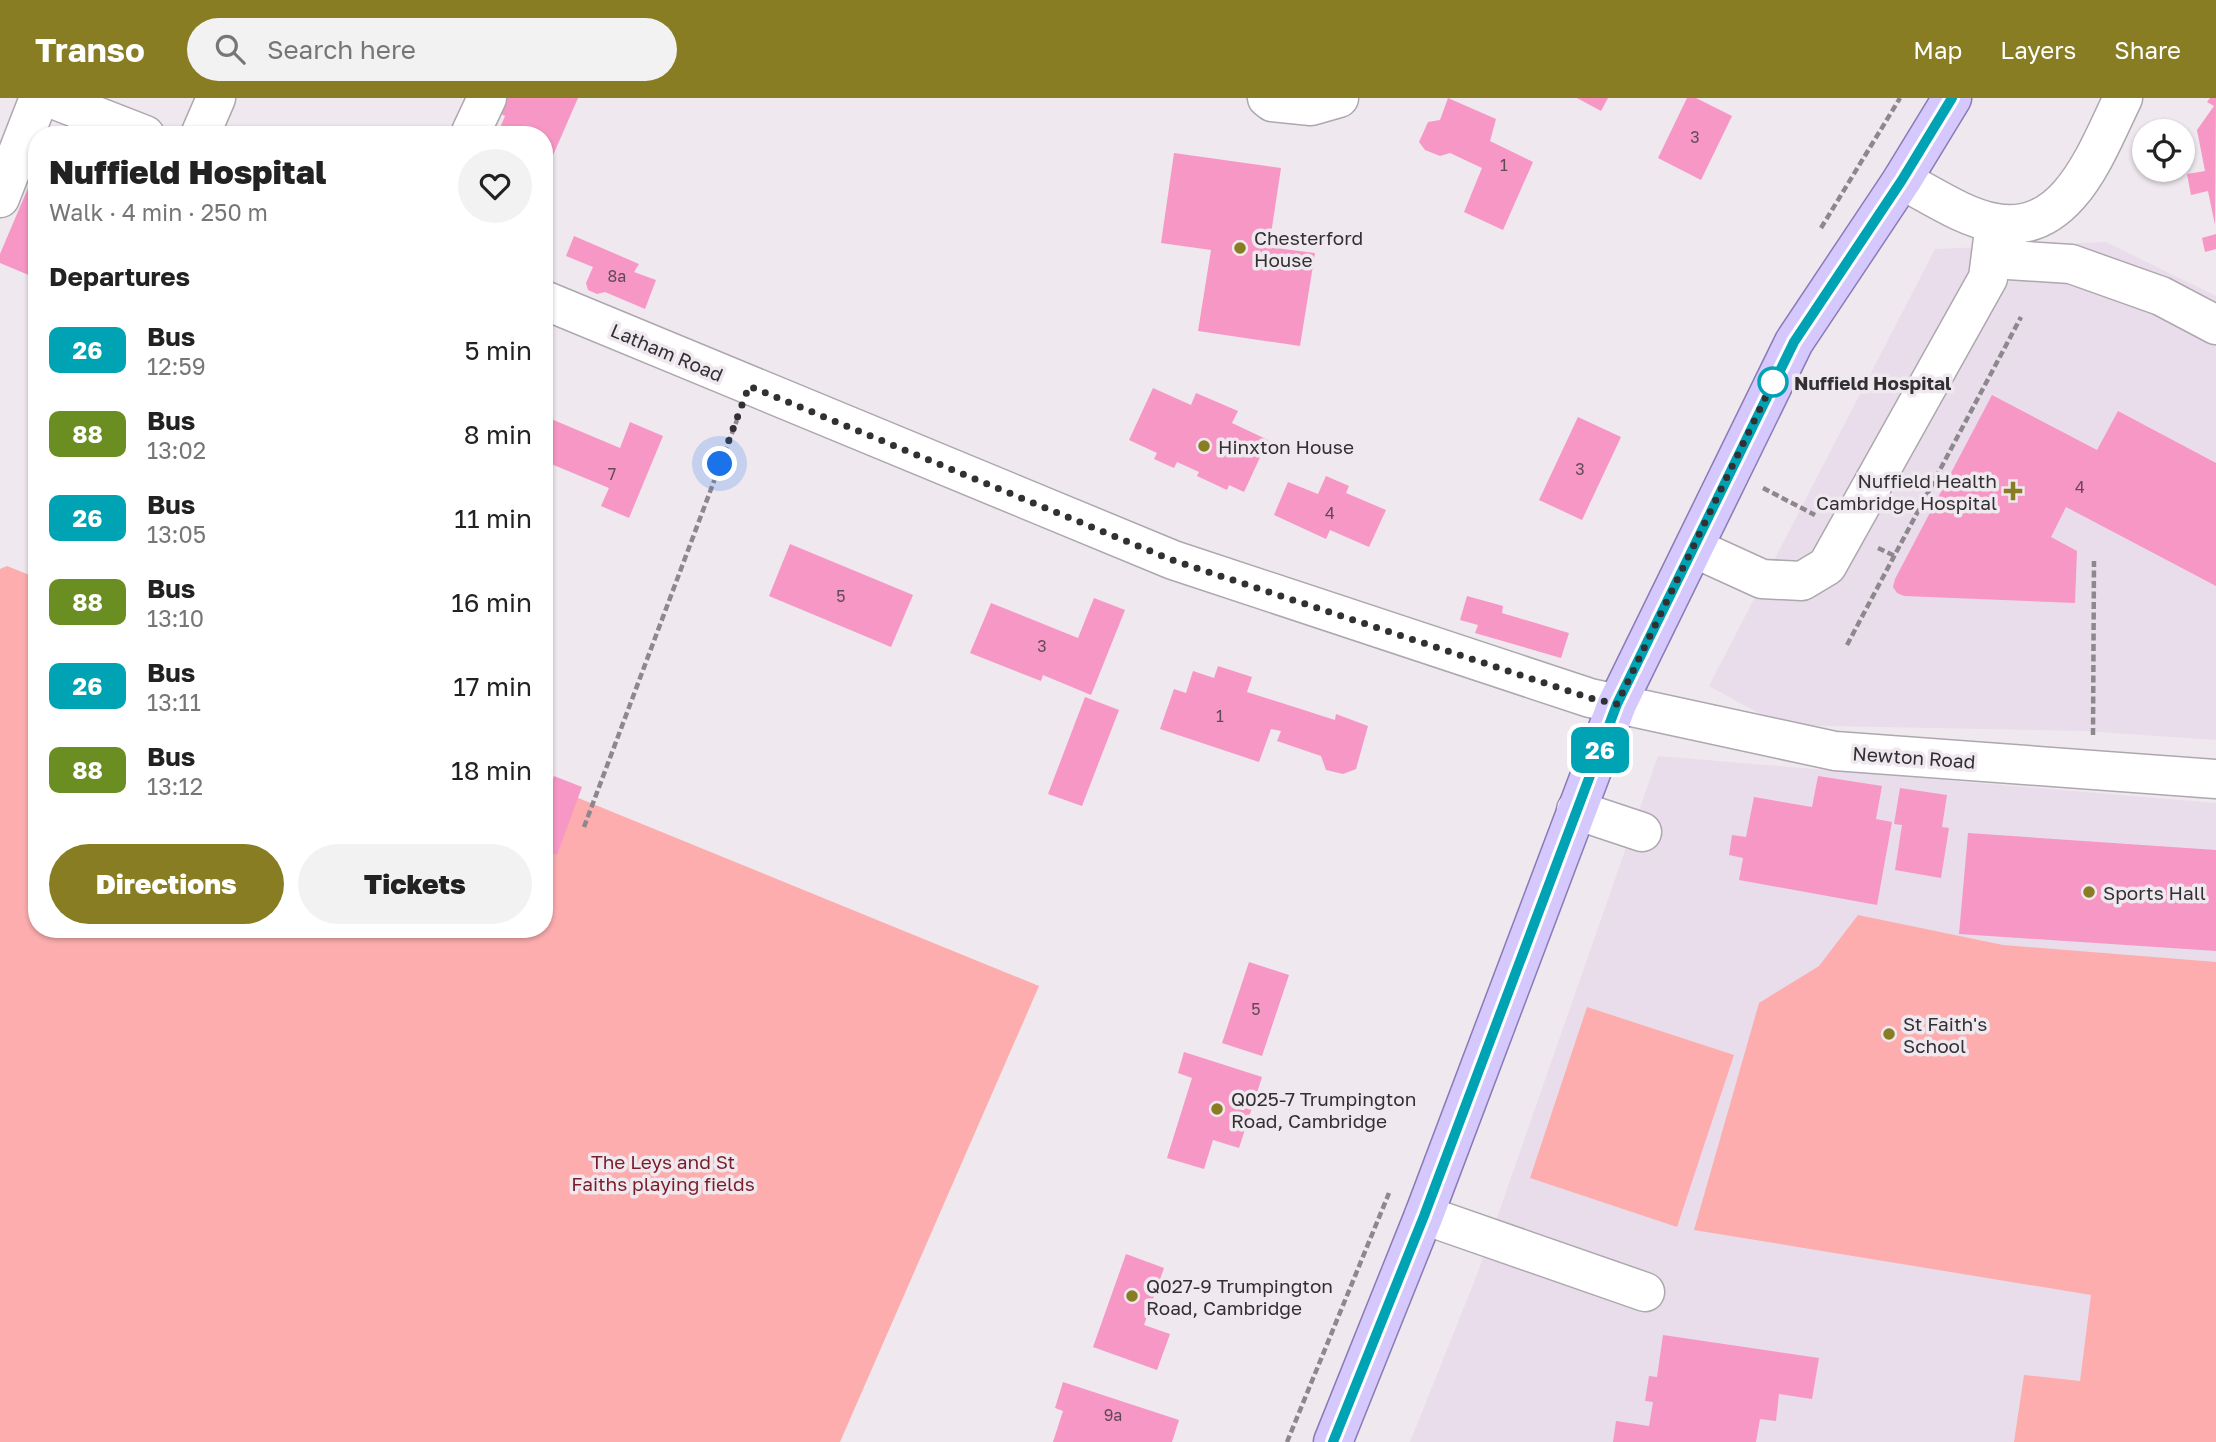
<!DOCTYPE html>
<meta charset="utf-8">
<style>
:root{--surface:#fff;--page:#f2f2f2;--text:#222;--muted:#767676;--accent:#887d23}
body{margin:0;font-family:"Golos Text",sans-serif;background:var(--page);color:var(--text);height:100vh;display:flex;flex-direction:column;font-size:26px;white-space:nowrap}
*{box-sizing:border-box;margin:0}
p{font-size:23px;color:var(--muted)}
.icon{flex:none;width:38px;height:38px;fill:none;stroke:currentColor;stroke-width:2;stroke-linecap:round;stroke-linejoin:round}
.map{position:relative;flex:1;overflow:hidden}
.sheet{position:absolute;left:28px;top:28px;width:525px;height:812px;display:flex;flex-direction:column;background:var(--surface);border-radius:28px;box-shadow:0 2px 5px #0004}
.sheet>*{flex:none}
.badge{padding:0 14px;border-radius:10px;font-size:24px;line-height:46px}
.fabs{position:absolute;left:2132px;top:21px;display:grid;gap:14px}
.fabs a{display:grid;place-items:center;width:63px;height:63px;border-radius:50%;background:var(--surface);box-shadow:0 2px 5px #0004;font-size:35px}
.you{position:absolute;width:35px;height:35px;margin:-18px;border:5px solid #fff;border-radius:50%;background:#1a73e8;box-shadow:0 0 0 10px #1a73e833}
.map>.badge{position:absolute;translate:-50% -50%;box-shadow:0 0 0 4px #fff}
h2{padding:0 21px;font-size:26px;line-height:63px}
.round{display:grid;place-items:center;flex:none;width:74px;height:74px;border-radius:37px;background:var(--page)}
.headline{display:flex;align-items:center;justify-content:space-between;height:119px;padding:0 21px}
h1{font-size:33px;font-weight:800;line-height:52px}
.button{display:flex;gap:14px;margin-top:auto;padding:14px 21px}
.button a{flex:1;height:80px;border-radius:42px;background:var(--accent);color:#fff;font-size:28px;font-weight:800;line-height:80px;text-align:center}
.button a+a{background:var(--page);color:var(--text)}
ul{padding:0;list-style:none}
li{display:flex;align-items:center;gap:21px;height:84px;padding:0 21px}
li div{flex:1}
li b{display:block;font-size:26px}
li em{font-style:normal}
li .badge{min-width:77px;font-weight:700;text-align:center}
header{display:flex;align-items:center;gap:42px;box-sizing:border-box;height:98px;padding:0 35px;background:var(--accent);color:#fff}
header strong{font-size:33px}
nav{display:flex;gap:38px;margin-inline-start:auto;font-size:24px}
.search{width:490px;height:63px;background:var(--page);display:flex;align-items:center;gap:18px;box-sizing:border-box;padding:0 24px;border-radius:38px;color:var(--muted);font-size:26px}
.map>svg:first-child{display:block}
</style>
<header>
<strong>Transo</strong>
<div class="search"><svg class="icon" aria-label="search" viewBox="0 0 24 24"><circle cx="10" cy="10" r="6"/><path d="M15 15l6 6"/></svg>Search here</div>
<nav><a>Map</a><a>Layers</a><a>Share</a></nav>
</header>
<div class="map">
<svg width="2216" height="1344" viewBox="0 0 2216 1344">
<rect width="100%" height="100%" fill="#efe8ef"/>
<g fill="#e9ddeb">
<polygon points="2106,144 2216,198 2216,642 2084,633 1780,627 1709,588 1935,151"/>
<polygon points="1658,658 2216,705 2216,1344 1410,1344 1478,1174"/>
</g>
<g fill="#fdadae">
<polygon points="7,468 37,480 37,831 544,831 544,686 1039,888 840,1344 0,1344 0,471"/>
<polygon points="1858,817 2003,847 2216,864 2216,1344 2014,1344 2024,1277 2080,1283 2091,1197 1694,1132 1759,905 1819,868"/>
<polygon points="1587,909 1734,957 1677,1129 1530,1080"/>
</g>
<g fill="#f797c5">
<polygon points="497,0 578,0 544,78 544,37 497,37 505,18 492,12"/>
<polygon points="1448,0 1496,21 1490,43 1533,64 1503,132 1464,114 1482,70 1450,55 1440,58 1425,52 1419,44 1428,24 1440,22"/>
<polygon points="1577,0 1608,0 1601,13"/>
<polygon points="1687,0 1696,0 1732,18 1701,82 1658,60"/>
<polygon points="2210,0 2216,0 2215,127 2208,93 2191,97 2187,76 2205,73 2197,32 2214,8 2207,4"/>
<polygon points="1174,55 1281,70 1269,149 1315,155 1300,248 1198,233 1211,152 1161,145"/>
<polygon points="28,90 37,94 37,173 34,172 31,178 0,165 0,156"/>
<polygon points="2216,136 2216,151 2205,154 2202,140"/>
<polygon points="574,138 639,166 634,174 656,182 645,211 605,194 597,196 588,192 586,185 593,169 566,158"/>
<polygon points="1153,290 1191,307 1196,295 1238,313 1232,325 1268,342 1244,394 1229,387 1227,392 1197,378 1199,374 1177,364 1174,370 1154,361 1157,355 1129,342"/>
<polygon points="1992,297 2097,352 2118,313 2216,365 2216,488 2066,409 2051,439 2077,453 2075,505 1904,498 1897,495 1893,489 1895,481"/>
<polygon points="544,318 620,350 630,324 663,338 629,420 601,408 609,390 544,363"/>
<polygon points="1578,319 1621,339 1582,422 1539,402"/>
<polygon points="1326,378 1349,388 1346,395 1386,412 1369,449 1330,432 1326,441 1274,417 1288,384 1318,396"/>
<polygon points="790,446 913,497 891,549 769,498"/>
<polygon points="1467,498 1503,508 1502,515 1569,535 1561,560 1475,535 1478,527 1460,522"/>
<polygon points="1094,500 1125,512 1091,597 1043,577 1041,583 970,555 991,505 1078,540"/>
<polygon points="1218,568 1252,579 1247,594 1335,622 1336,616 1368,628 1356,671 1343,676 1326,672 1321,658 1277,643 1281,633 1271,631 1259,664 1160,631 1174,591 1186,595 1193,573 1214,580"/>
<polygon points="1085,599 1119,612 1082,708 1048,696"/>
<polygon points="554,678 582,689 557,757 544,753 544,704"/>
<polygon points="1818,678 1882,688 1876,721 1892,724 1877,807 1739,782 1743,760 1729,757 1732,737 1746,739 1754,699 1812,709"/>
<polygon points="1900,690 1947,697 1942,729 1949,730 1941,780 1895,772 1902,727 1894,726"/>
<polygon points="1968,735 2216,752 2216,853 1959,836"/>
<polygon points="1249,864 1289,877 1262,958 1222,945"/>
<polygon points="1184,954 1262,979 1239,1050 1213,1042 1204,1071 1167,1060 1192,980 1178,975"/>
<polygon points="1126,1156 1164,1170 1144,1227 1170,1236 1157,1272 1093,1249"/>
<polygon points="1663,1237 1819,1260 1812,1301 1779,1296 1776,1323 1760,1321 1756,1344 1613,1344 1616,1323 1649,1328 1653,1304 1645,1303 1649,1278 1657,1279"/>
<polygon points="1063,1284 1179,1322 1172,1344 1053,1344 1063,1313 1055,1310"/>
</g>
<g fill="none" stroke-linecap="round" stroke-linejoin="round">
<defs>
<g id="minor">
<polyline points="50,0 145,37"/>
<polyline points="1267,0 1272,4 1311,8 1339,0"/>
<polyline points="471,34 487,0"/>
<polyline points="200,37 216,0"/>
<path d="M1902 82C1931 97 1963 119 1995 125 2069 138 2097 52 2123 0"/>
<polyline points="0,100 39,0"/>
<polyline points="1993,161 2071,166 2161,198 2216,227"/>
<polyline points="544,202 1173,462 1590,600 1835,653 2216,681"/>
<polyline points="1694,450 1762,481 1802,483 1827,468 1988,180 1995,125"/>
<polyline points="1576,712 1642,734"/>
<polyline points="1424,1117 1645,1194"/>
</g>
<polyline id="major" points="1333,1344 1424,1117 1617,606 1794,244 1902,82 1952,0"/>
</defs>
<use href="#minor" stroke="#ada7ae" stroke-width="41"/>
<use href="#major" stroke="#897bb5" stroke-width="41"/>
<g stroke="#8d888d" stroke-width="4.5" stroke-dasharray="7 3.5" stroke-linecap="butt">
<polyline points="1821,130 1900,0"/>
<polyline points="1763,390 1815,417"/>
<polyline points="1878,450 1895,458"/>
<polyline points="1847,547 2021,219"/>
<polyline points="2093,637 2094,463"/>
<polyline points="584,729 737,322"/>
<polyline points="1287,1344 1389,1095"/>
</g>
<use href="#minor" stroke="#fff" stroke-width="38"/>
<use href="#major" stroke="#d4c8fd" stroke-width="38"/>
</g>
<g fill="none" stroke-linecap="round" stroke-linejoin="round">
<defs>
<polyline id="line" points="1333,1344 1424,1118 1617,606 1794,244 1902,82 1952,0"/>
</defs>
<use href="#line" stroke="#fff" stroke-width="16"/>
<use href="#line" stroke="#00a3b4" stroke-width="10"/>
<polyline stroke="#323032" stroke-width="7" stroke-dasharray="0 12.6" points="720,366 749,288 1172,462 1590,600 1617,606 1773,284"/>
</g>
<g fill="#887d23" stroke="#efe8ef" stroke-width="2.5">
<circle cx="1240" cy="150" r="7"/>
<circle cx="1204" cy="348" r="7"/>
<path d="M2009.5 382.5h7v7h7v7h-7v7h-7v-7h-7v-7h7z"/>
<circle cx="2089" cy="794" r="7"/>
<circle cx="1889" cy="936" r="7"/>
<circle cx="1217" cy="1011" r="7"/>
<circle cx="1132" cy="1198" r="7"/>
</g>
<circle fill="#fff" stroke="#00a3b4" stroke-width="3.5" cx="1773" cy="284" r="14"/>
<g text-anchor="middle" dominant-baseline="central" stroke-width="7" stroke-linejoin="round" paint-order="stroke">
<g font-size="16" fill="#634a57">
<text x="1695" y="39">3</text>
<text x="1504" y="67">1</text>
<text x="617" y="178">8a</text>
<text x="1580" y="371">3</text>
<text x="612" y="376">7</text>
<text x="2080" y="389">4</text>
<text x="1330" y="415">4</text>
<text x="841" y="498">5</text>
<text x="1042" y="548">3</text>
<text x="1220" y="618">1</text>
<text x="1256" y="911">5</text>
<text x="1113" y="1317">9a</text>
</g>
<g font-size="19" fill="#323032" stroke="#efe8ef" text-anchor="start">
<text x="1254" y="139">Chesterford<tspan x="1254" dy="22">House</tspan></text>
<text x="1218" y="348">Hinxton House</text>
<text x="1997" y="382" text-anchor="end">Nuffield Health<tspan x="1997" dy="22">Cambridge Hospital</tspan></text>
<text x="2103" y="794">Sports Hall</text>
<text x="1903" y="925">St Faith's<tspan x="1903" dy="22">School</tspan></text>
<text x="1231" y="1000">Q025-7 Trumpington<tspan x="1231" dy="22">Road, Cambridge</tspan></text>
<text x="1146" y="1187">Q027-9 Trumpington<tspan x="1146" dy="22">Road, Cambridge</tspan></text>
</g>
<g font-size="19" fill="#323032" stroke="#efe8ef">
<text transform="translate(667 254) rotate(23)">Latham Road</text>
<text transform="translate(1914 659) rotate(4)">Newton Road</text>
</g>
<g font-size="19" font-weight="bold" fill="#323032" stroke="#efe8ef" text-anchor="start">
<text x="1794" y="284">Nuffield Hospital</text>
</g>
<g font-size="19" fill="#791d29" stroke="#efe8ef">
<text x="663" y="1063">The Leys and St<tspan x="663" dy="22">Faiths playing fields</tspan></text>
</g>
</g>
</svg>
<div class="fabs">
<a><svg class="icon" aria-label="locate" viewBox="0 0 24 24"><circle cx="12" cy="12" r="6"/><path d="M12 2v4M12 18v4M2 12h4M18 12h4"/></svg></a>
</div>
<div class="you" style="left:720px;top:366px"></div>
<b class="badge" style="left:1600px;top:652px;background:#00a3b4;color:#fff">26</b>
<section class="sheet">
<div class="headline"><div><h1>Nuffield Hospital</h1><p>Walk · 4 min · 250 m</p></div><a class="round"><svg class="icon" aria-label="heart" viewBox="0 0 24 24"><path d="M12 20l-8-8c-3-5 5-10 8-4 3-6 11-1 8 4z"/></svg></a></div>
<h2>Departures</h2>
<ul>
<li><span class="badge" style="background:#00a3b4;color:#fff">26</span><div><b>Bus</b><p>12:59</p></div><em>5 min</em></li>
<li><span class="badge" style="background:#6b8e23;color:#fff">88</span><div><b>Bus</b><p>13:02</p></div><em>8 min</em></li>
<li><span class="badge" style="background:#00a3b4;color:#fff">26</span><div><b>Bus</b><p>13:05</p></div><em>11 min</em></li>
<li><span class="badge" style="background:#6b8e23;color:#fff">88</span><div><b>Bus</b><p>13:10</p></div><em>16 min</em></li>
<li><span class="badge" style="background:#00a3b4;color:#fff">26</span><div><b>Bus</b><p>13:11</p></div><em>17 min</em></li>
<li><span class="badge" style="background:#6b8e23;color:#fff">88</span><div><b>Bus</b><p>13:12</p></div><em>18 min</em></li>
</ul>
<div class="button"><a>Directions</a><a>Tickets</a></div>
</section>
</div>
